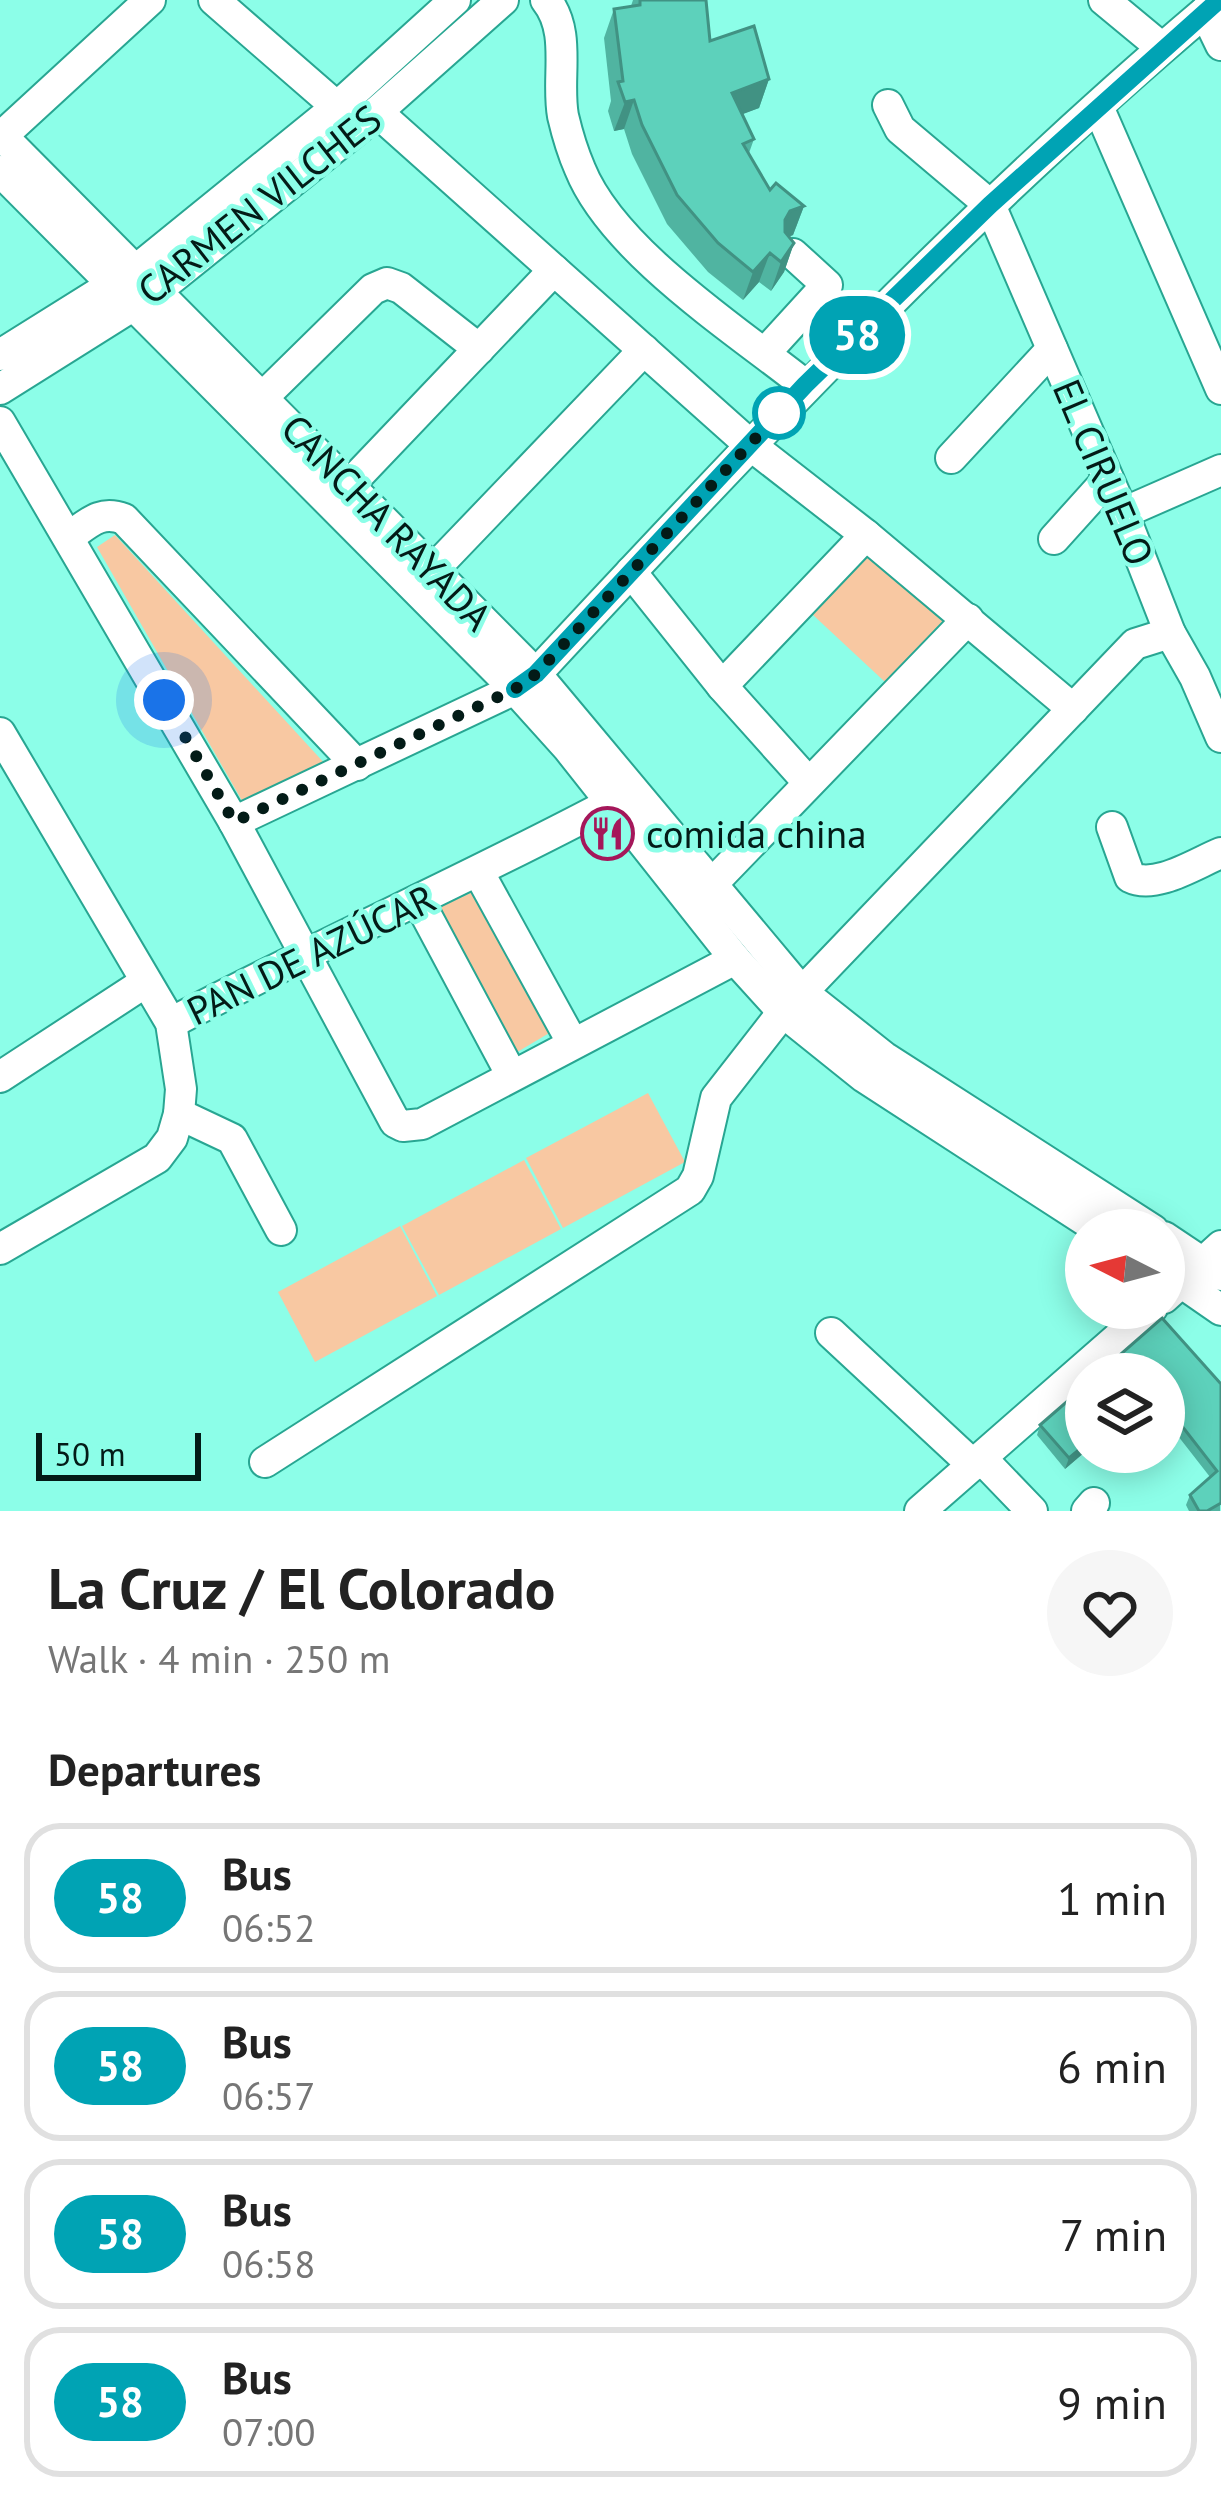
<!DOCTYPE html>
<meta charset="utf-8">
<style>
:root{--surface:#fff;--page:#f6f6f6;--text:#222;--muted:#767676;--line:#e0e0e0}
body{margin:0;font-family:"PT Sans",sans-serif;background:var(--page);color:var(--text);height:100vh;display:flex;flex-direction:column;font-size:45px;white-space:nowrap}
*{box-sizing:border-box;margin:0}
p{font-size:39px;color:var(--muted)}
.icon{flex:none;width:66px;height:66px;fill:none;stroke:currentColor;stroke-width:2;stroke-linecap:round;stroke-linejoin:round}
.map{position:relative;height:1511px;overflow:hidden}
.panel{display:flex;flex-direction:column;background:var(--surface);flex:1}
.panel>*{flex:none}
.badge{padding:0 24px;border-radius:39px;font-size:42px;line-height:78px}
.needle{width:78px;rotate:276deg}
.tools{position:absolute;left:1065px;top:1209px;display:grid;gap:24px}
.tools a{display:grid;place-items:center;width:120px;height:120px;border-radius:50%;background:var(--surface);box-shadow:0 6px 30px #0003;font-size:60px}
.scale{position:absolute;left:36px;bottom:30px;width:165px;box-sizing:border-box;padding-left:12px;border:6px solid #031b17;border-top:0;font-size:33px;line-height:42px;white-space:nowrap;color:#031b17;-webkit-text-stroke:9px #8cfee8;paint-order:stroke}
.you{position:absolute;width:60px;height:60px;margin:-30px;border:9px solid #fff;border-radius:50%;background:#1a73e8;box-shadow:0 0 0 18px #1a73e833}
.map>.badge{position:absolute;translate:-50% -50%;box-shadow:0 0 0 6px #fff}
h2{padding:0 48px;font-size:45px;line-height:108px}
.round{display:grid;place-items:center;flex:none;width:126px;height:126px;border-radius:63px;background:var(--page)}
.head{display:flex;align-items:center;justify-content:space-between;height:204px;padding:0 48px}
h1{font-size:57px;font-weight:800;line-height:90px}
ul{padding:0;list-style:none}
li{display:flex;align-items:center;gap:36px;height:150px;margin:0 24px 18px;padding:0 24px;border:6px solid var(--line);border-radius:36px}
li div{flex:1}
li b{display:block;font-size:45px}
li em{font-style:normal}
li .badge{min-width:132px;font-weight:700;text-align:center}
.map>svg:first-child{display:block}
</style>
<div class="map">
<svg width="1221" height="1511" viewBox="0 0 1221 1511">
<rect width="100%" height="100%" fill="#8cfee8"/>
<g fill="#f8c8a2">
<polygon points="115,535 327,766 245,806 97,547"/>
<polygon points="863,553 943,621 885,682 812,614"/>
<polygon points="477,890 551,1032 514,1054 440,907"/>
<polygon points="648,1093 685,1162 563,1228 526,1158"/>
<polygon points="524,1160 561,1229 439,1295 402,1226"/>
<polygon points="400,1226 437,1296 315,1362 278,1292"/>
</g>
<g fill="none" stroke-linecap="round" stroke-linejoin="round">
<defs>
<g id="minor">
<polyline points="214,0 337,107"/>
<path d="M546 0C572 32 556 78 563 116 567 133 573 153 580 169 613 251 736 330 805 385"/>
<polyline points="1104,0 1162,48"/>
<polyline points="1205,12 1221,45"/>
<polyline points="888,105 900,129 990,205 1123,513 1170,633 1195,677 1221,737"/>
<polyline points="1099,109 1221,389"/>
<polyline points="377,112 749,444 866,535 1073,709"/>
<polyline points="0,134 536,674 802,992 884,1057 1153,1230"/>
<polyline points="2,136 150,0"/>
<polyline points="0,171 515,689 568,748 735,959 783,1012 864,1077 1100,1230"/>
<polyline points="765,353 827,285 793,254"/>
<polyline points="0,355 136,270 337,107 455,0"/>
<polyline points="0,389 156,291 360,127 503,0"/>
<polyline points="264,396 373,289 387,283 401,288 479,349"/>
<polyline points="0,422 234,822 395,1122 403,1126 422,1124 735,959"/>
<polyline points="951,458 1052,349"/>
<polyline points="351,483 554,270"/>
<polyline points="1123,513 1221,470"/>
<path d="M69 537C89 523 100 510 124 519L357 765"/>
<polyline points="1054,539 1108,479"/>
<polyline points="434,569 644,350"/>
<polyline points="631,572 722,686 808,782"/>
<polyline points="722,686 866,535"/>
<polyline points="0,733 171,1023 181,1089 179,1114 172,1138 157,1158 0,1249"/>
<path d="M234 822 515 689 536 674C754 439 973 206 1219 0"/>
<path d="M1112 827 1130 877C1156 890 1196 863 1221 853"/>
<polyline points="479,873 572,1042"/>
<polyline points="710,886 968,619"/>
<polyline points="418,900 511,1074"/>
<path d="M171 1023C316 946 466 880 611 803"/>
<polyline points="0,1077 144,983"/>
<polyline points="179,1114 232,1139 281,1230"/>
<polyline points="1164,1237 1221,1275"/>
<polyline points="1169,1274 1221,1310"/>
<polyline points="1164,1298 1221,1246"/>
<polyline points="831,1333 973,1465"/>
<polyline points="981,1458 1032,1511"/>
<polyline points="265,1462 690,1190 698,1176 716,1098 783,1012 1135,644 1170,633"/>
<polyline points="920,1511 1152,1308"/>
<polyline points="1087,1511 1094,1503"/>
</g>
</defs>
<use href="#minor" stroke="#28a692" stroke-width="34"/>
<use href="#minor" stroke="#fff" stroke-width="30"/>
</g>
<g fill="#50b4a1">
<polygon points="633,0 706,0 710,41 769,79 759,108 742,114 754,139 749,153 770,190 804,206 793,235 789,237 794,243 784,272 771,291 759,282 743,300 708,272 667,224 632,154 624,129 614,131 608,111 611,101 604,38 614,9 631,6"/>
<polygon points="1164,1374 1221,1384 1220,1511 1189,1511 1186,1505 1190,1495 1210,1477 1164,1418"/>
<polygon points="1086,1385 1086,1451 1065,1469 1037,1435 1040,1425"/>
</g>
<g fill="#419283">
<polygon points="769,79 759,108 722,122 732,93"/>
<polygon points="634,100 624,129 614,131 625,102"/>
<polygon points="804,206 793,235 779,240 785,220 790,211"/>
<polygon points="794,243 784,272 771,291 781,262"/>
<polygon points="770,253 759,282 743,300 753,272"/>
<polygon points="1086,1444 1086,1451 1065,1469 1069,1458"/>
</g>
<g fill="#5dd1bb" stroke="#419283" stroke-width="3">
<polygon points="640,0 706,0 710,41 754,26 769,79 732,93 754,139 743,144 770,190 776,183 804,206 790,211 785,220 785,232 794,243 781,262 770,253 753,272 718,243 677,195 642,125 634,100 625,102 618,82 623,81 614,9 640,5"/>
<polygon points="1162,1318 1221,1384 1221,1503 1207,1511 1199,1511 1190,1495 1217,1471 1164,1403 1164,1374 1098,1374"/>
<polygon points="1086,1385 1086,1444 1069,1458 1040,1425"/>
</g>
<g fill="none" stroke-linecap="round" stroke-linejoin="round">
<defs>
<polyline id="line" points="515,689 536,674 805,385 990,205 1219,0"/>
</defs>
<use href="#line" stroke="#fff" stroke-width="27"/>
<use href="#line" stroke="#00a3b4" stroke-width="18"/>
<polyline stroke="#031b17" stroke-width="12" stroke-dasharray="0 21.6" points="164,700 234,822 515,689 536,674 779,413"/>
</g>
<defs>
<symbol id="restaurant-ring" viewBox="-11 -11 22 22"><circle r="9.5" fill="#8cfee8" stroke="#a5175a" stroke-width="1.5"/><path d="M-5-6h1v4h1v-4h1v4h1v-4h1v5L-1.5 .5V6h-2V.5L-5-1ZM5-6V6H3V1.5H1.5Q1.5-4 5-6Z" fill="#a5175a"/></symbol>
</defs>
<g fill-rule="evenodd">
<use href="#restaurant-ring" x="578" y="804" width="59" height="59"/>
</g>
<circle fill="#fff" stroke="#00a3b4" stroke-width="6" cx="779" cy="413" r="24"/>
<g text-anchor="middle" dominant-baseline="central" stroke-width="9" stroke-linejoin="round" paint-order="stroke">
<g font-size="39" fill="#031b17" stroke="#8cfee8">
<text transform="translate(259 204) rotate(-38)">CARMEN VILCHES</text>
<text transform="translate(1104 472) rotate(67)">EL CIRUELO</text>
<text transform="translate(387 522) rotate(46)">CANCHA RAYADA</text>
<text transform="translate(311 954) rotate(-26)">PAN DE AZÚCAR</text>
</g>
<g font-size="39" fill="#031b17" stroke="#8cfee8" text-anchor="start">
<text x="646" y="833">comida china</text>
</g>
</g>
</svg>
<div class="tools">
<a><svg class="needle" viewBox="-14 -14 28 28"><path d="M0-13l5 13h-10z" fill="#e53935"/><path d="M0 13l5-13h-10z" fill="#767676"/></svg></a>
<a><svg class="icon" aria-label="layers" viewBox="0 0 24 24"><path d="M12 4l9 5-9 5-9-5zM3 14l9 5 9-5"/></svg></a>
</div>
<div class="scale">50 m</div>
<div class="you" style="left:164px;top:700px"></div>
<b class="badge" style="left:857px;top:335px;background:#00a3b4;color:#fff">58</b>
</div>
<section class="panel">
<div class="head"><div><h1>La Cruz / El Colorado</h1><p>Walk · 4 min · 250 m</p></div><a class="round"><svg class="icon" aria-label="heart" viewBox="0 0 24 24"><path d="M12 20l-8-8c-3-5 5-10 8-4 3-6 11-1 8 4z"/></svg></a></div>
<h2>Departures</h2>
<ul>
<li><span class="badge" style="background:#00a3b4;color:#fff">58</span><div><b>Bus</b><p>06:52</p></div><em>1 min</em></li>
<li><span class="badge" style="background:#00a3b4;color:#fff">58</span><div><b>Bus</b><p>06:57</p></div><em>6 min</em></li>
<li><span class="badge" style="background:#00a3b4;color:#fff">58</span><div><b>Bus</b><p>06:58</p></div><em>7 min</em></li>
<li><span class="badge" style="background:#00a3b4;color:#fff">58</span><div><b>Bus</b><p>07:00</p></div><em>9 min</em></li>
</ul>
</section>
